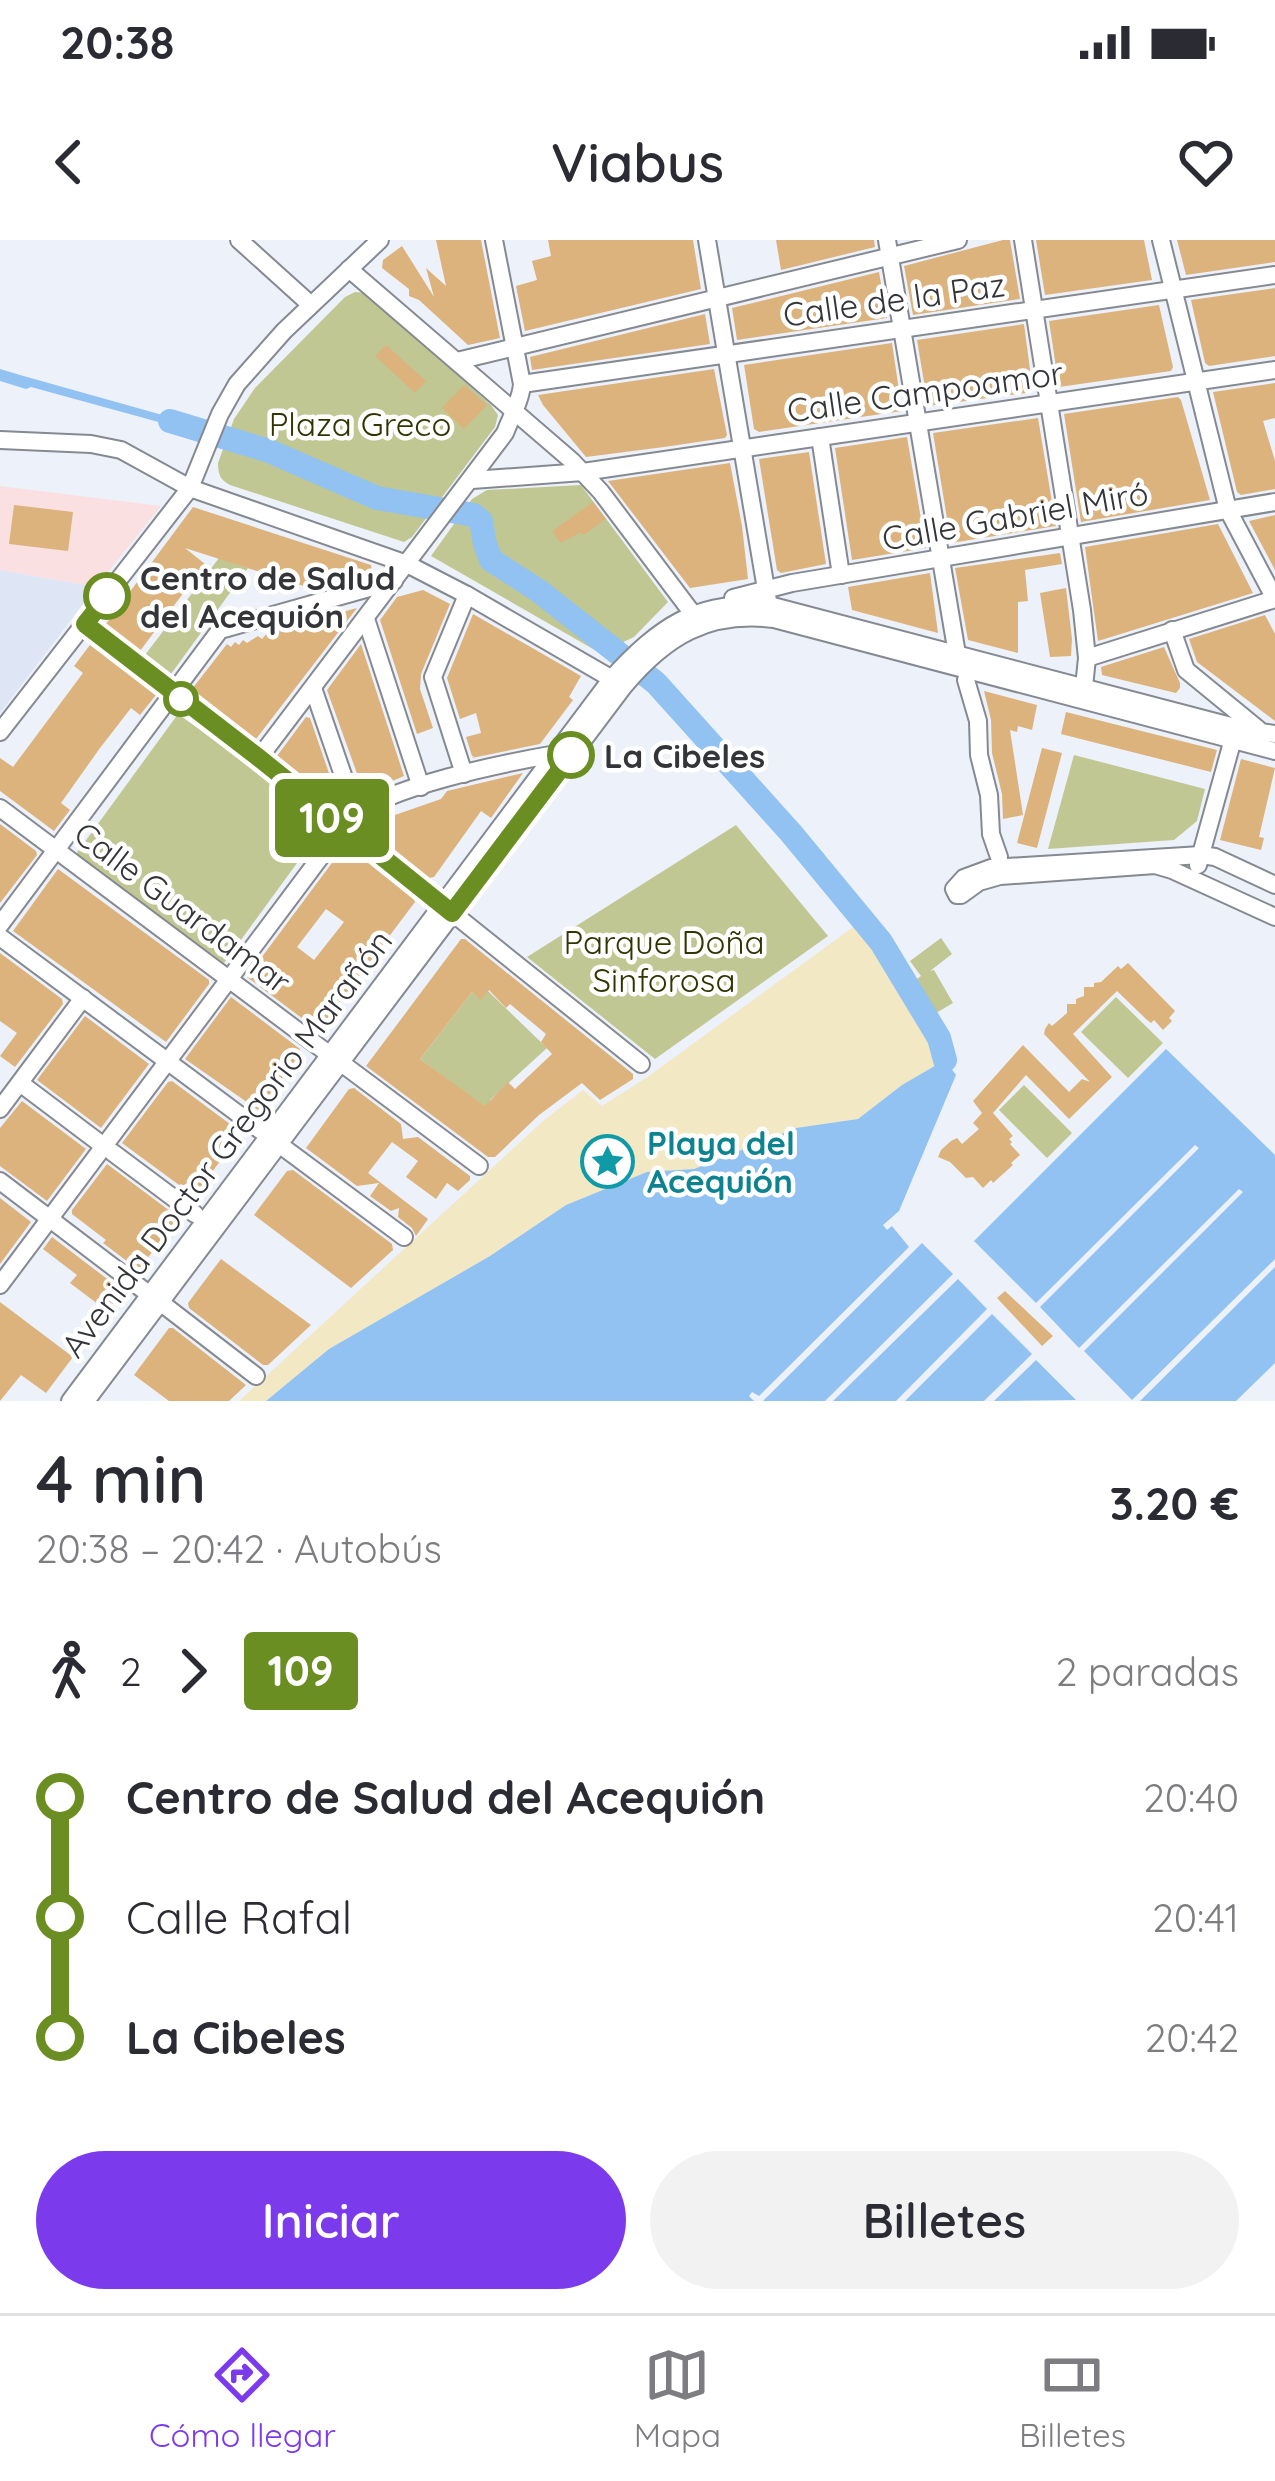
<!DOCTYPE html>
<html lang="es">
<meta charset="utf-8">
<style>
:root{--surface:#fff;--page:#f2f2f3;--text:#2b2b33;--muted:#7c7c81;--line:#e1e1e2;--accent:#7c3aed}
body{margin:0;font-family:Quicksand,sans-serif;background:var(--page);color:var(--text);height:100vh;display:flex;flex-direction:column;font-size:45px;white-space:nowrap}
*{box-sizing:border-box;margin:0}
p{font-size:39px;color:var(--muted)}
.icon{flex:none;width:66px;height:66px;fill:none;stroke:currentColor;stroke-width:2;stroke-linecap:round;stroke-linejoin:round}
.map{position:relative;height:1161px;overflow:hidden}
.side{display:flex;flex-direction:column;background:var(--surface);flex:1}
.side>*{flex:none}
.badge{padding:0 24px;border-radius:9px;font-size:42px;line-height:78px}
.map>.badge{position:absolute;translate:-50% -50%;box-shadow:0 0 0 6px #fff}
.legs{display:flex;align-items:center;gap:18px;height:132px;padding:0 36px;font-size:39px}
.legs p{margin-inline-start:auto}
.headline{display:flex;align-items:center;justify-content:space-between;height:204px;padding:0 36px}
h1{font-size:66px;font-weight:600;line-height:90px}
.primary-button{display:flex;gap:24px;margin-top:auto;padding:24px 36px}
.primary-button a{flex:1;height:138px;border-radius:72px;background:var(--accent);color:#fff;font-size:48px;font-weight:600;line-height:138px;text-align:center}
.primary-button a+a{background:var(--page);color:var(--text)}
ul{padding:0 36px;list-style:none}
li{display:flex;align-items:center;gap:42px;height:120px;font-size:45px}
li i{display:grid;place-items:center;width:18px;height:100%;margin:0 15px;background:currentColor}
li i::after{content:'';width:30px;height:30px;margin:-15px;border:9px solid;border-radius:50%;background:var(--surface)}
li p{margin-inline-start:auto}
li:first-child i{background:linear-gradient(#0000 50%,currentColor 0)}
li:last-child i{background:linear-gradient(currentColor 50%,#0000 0)}
.status{display:flex;justify-content:space-between;align-items:center;height:84px;padding:0 60px;background:var(--surface);direction:ltr}
.status svg{height:33px;fill:currentColor}
header{display:flex;justify-content:space-between;align-items:center;height:156px;padding:0 36px;background:var(--surface);font-size:54px;font-weight:600}
.tab-bar{display:flex;justify-content:space-around;align-items:center;height:168px;border-top:3px solid var(--line);background:var(--surface);font-size:33px;color:var(--muted)}
.tab-bar a{display:grid;justify-items:center;gap:6px}
.tab-bar .current{color:var(--accent)}
.map>svg:first-child{display:block}
</style>
<div class="status"><b>20:38</b><svg viewBox="0 0 49 12"><path d="M0 12V9h3v3zM5 12V6h3v6zM10 12V3h3v9zM15 12V0h3v12zM26 1h20v11H26zM47 4h2v5h-2z"/></svg></div>
<header><svg class="icon" aria-label="back" viewBox="0 0 24 24"><path d="M15 5l-7 7 7 7"/></svg>Viabus<svg class="icon" aria-label="heart" viewBox="0 0 24 24"><path d="M12 20l-8-8c-3-5 5-10 8-4 3-6 11-1 8 4z"/></svg></header>
<div class="map">
<svg width="1275" height="1161" viewBox="0 0 1275 1161">
<rect width="100%" height="100%" fill="#edf1fa"/>
<polygon fill="#fbe0e2" points="0,246 161,266 96,347 0,330"/>
<polygon fill="#dee5f4" points="0,330 96,347 0,473"/>
<g fill="#c1c792">
<path d="M355 52 366 53 491 165 498 175 495 187 412 297 404 302 230 245C220 240 218 234 218 223L234 179 255 148 345 57Z"/>
<polygon points="581,245 668,362 634,397 600,413 431,316 472,259 487,250"/>
<polygon points="219,318 248,328 171,434 145,415"/>
<polygon points="178,474 327,582 224,723 76,614"/>
<polygon points="1074,515 1205,549 1197,581 1174,600 1048,609"/>
<polygon points="736,585 828,696 655,819 527,717"/>
<polygon points="941,698 952,714 930,731 934,730 953,763 936,773 917,739 921,736 910,721"/>
<polygon points="488,751 547,808 490,860 492,863 486,868 420,819 472,752 481,759"/>
<polygon points="1116,757 1163,803 1128,838 1081,792"/>
<polygon points="1024,845 1072,893 1047,918 999,870"/>
</g>
<polygon fill="#f2e8c3" points="856,685 901,745 935,809 934,813 945,820 902,845 858,879 796,888 694,929 647,932 566,965 490,1016 329,1109 266,1161 239,1161 543,881 583,850 602,866 646,838"/>
<g fill="#91c2f1">
<polygon points="0,129 20,135 198,185 195,192 31,147 26,149 0,141"/>
<polygon points="1166,809 1275,915 1275,1019 1132,1160 1084,1111 1243,952 1239,949 1079,1108 1040,1067 1199,908 1195,905 1036,1063 974,1001"/>
<polygon points="945,820 956,835 899,971 883,985 887,990 892,986 909,1007 759,1156 752,1152 749,1156 754,1161 266,1161 329,1109 490,1016 566,965 647,932 694,929 796,888 858,879 902,845"/>
<polygon points="922,1003 953,1034 825,1161 763,1161"/>
<polygon points="1275,1027 1275,1123 1236,1161 1140,1161"/>
<polygon points="958,1039 987,1069 896,1161 833,1161"/>
<polygon points="992,1074 1032,1114 984,1161 905,1161"/>
<polygon points="1036,1120 1076,1160 994,1161"/>
</g>
<g fill="none" stroke-linecap="round" stroke-linejoin="round">
<polyline stroke="#91c2f1" stroke-width="24" points="170,181 269,211 377,258 474,275 481,281 485,304 491,320 539,351 656,443 791,593 881,702 939,798 945,820"/>
</g>
<g fill="#dcb37d" fill-rule="evenodd">
<polygon points="436,0 481,0 500,98 468,105 419,60 409,56 409,49 382,28 383,20 402,6 434,57 426,28 446,46"/>
<polygon points="548,0 693,0 701,49 525,91 516,46 537,40 532,21 551,16"/>
<polygon points="776,0 874,0 875,7 781,30"/>
<polygon points="1003,0 1010,0 1020,59 913,75 904,26"/>
<polygon points="1036,0 1144,0 1152,40 1045,55"/>
<polygon points="1177,0 1275,0 1275,22 1186,35"/>
<polygon points="879,32 887,78 737,100 732,68"/>
<polygon points="1275,48 1275,116 1209,126 1205,123 1191,60"/>
<polygon points="1159,65 1173,127 1171,131 1059,147 1049,81"/>
<polygon points="705,74 710,104 532,130 530,117"/>
<polygon points="1024,84 1033,152 928,166 917,100"/>
<polygon points="892,103 902,171 759,192 754,189 744,125"/>
<polygon points="386,105 426,141 415,153 375,116"/>
<polygon points="714,129 727,195 725,198 664,207 586,217 543,165 538,155"/>
<polygon points="1275,143 1275,178 1263,181 1275,221 1275,249 1241,255 1237,252 1213,152"/>
<polygon points="464,145 487,165 464,189 442,168"/>
<polygon points="1178,157 1181,160 1210,260 1081,282 1064,174"/>
<polygon points="1038,178 1056,286 951,303 933,193"/>
<polygon points="907,197 926,308 852,320 835,208"/>
<polygon points="809,212 826,324 781,333 777,330 759,219"/>
<polygon points="730,223 742,286 748,339 690,348 608,241"/>
<polygon points="593,262 606,279 588,292 583,295 581,292 561,303 552,291"/>
<polygon points="14,265 73,272 68,311 9,304"/>
<polygon points="193,267 371,325 372,332 313,349 185,308 205,324 140,411 106,384"/>
<polygon points="1275,275 1275,330 1249,281"/>
<polygon points="1218,284 1253,353 1098,401 1085,307"/>
<polygon points="1060,313 1062,324 1025,330 1028,361 1018,362 1018,413 968,400 955,328"/>
<polygon points="930,333 938,393 852,370 848,347"/>
<polygon points="1066,348 1072,399 1071,416 1050,417 1040,353"/>
<polygon points="423,350 450,364 421,434 420,449 433,488 417,494 380,380 397,357"/>
<polygon points="357,368 256,499 192,449 227,404 231,407 235,402 239,405 243,400 247,403 258,396 262,399 269,391 320,378 324,381 328,376"/>
<polygon points="473,374 581,436 569,457 573,460 540,504 472,518 474,516 472,516 466,497 481,493 476,473 460,479 447,438"/>
<polygon points="1265,375 1275,394 1275,481 1197,422 1189,399"/>
<polygon points="361,404 404,536 364,553 327,450"/>
<polygon points="90,405 156,455 140,475 131,468 100,508 61,563 70,570 54,591 0,551 0,518 13,527 83,433 74,426"/>
<polygon points="1164,407 1180,443 1180,448 1176,453 1102,435 1101,427"/>
<polygon points="984,451 1037,465 1032,490 1018,486 1017,492 1010,490 1023,575 1003,579 1002,554 992,513 991,480"/>
<polygon points="1066,472 1217,510 1211,532 1061,494"/>
<polygon points="306,477 310,478 339,562 335,563 277,516"/>
<polygon points="1042,508 1062,513 1037,608 1017,603"/>
<polygon points="1241,519 1275,528 1259,597 1264,598 1261,610 1220,600"/>
<polygon points="523,533 491,578 481,571 434,637 429,638 368,589 369,584 441,559 447,551"/>
<polygon points="0,584 36,611 37,615 0,663"/>
<path d="M346 604 414 659 415 662 320 788H315L247 737ZM326 669 344 682 314 720 297 707Z"/>
<polygon points="58,629 209,740 209,744 166,802 13,691"/>
<path d="M461 699H465L633 834V839L600 860 582 843 539 875 495 917H488L366 826ZM489 750 506 768 510 764 546 794 541 802 552 814 515 849 508 842 485 866 420 819 472 752 481 760Z"/>
<polygon points="0,713 62,759 63,764 15,827 0,816 17,793 0,781"/>
<polygon points="1128,723 1175,771 1169,778 1172,781 1163,790 1154,780 1151,783 1146,779 1117,751 1073,794 1112,837 1069,879 1026,835 993,873 1013,896 1009,899 1012,902 1010,904 1020,915 1011,923 1013,925 993,943 991,940 983,948 973,937 966,938 950,922 938,917 941,910 951,901 957,898 962,904 979,889 973,883 982,873 973,861 1023,805 1069,852 1082,839 1090,842 1044,794 1045,789 1049,783 1052,786 1067,773 1067,764 1076,764 1076,759 1084,756 1084,747 1094,747 1094,743 1101,742 1118,726 1121,729"/>
<polygon points="231,757 300,809 301,813 258,870 185,819"/>
<polygon points="85,776 149,824 101,888 37,840"/>
<polygon points="172,841 238,890 239,896 194,956 122,903 168,842"/>
<polygon points="354,848 401,884 403,899 418,897 470,936 470,940 458,951 447,943 436,959 406,937 418,921 392,902 368,933 428,979 416,996 412,988 398,977 399,968 391,971 370,956 379,943 357,946 306,908 349,849"/>
<polygon points="22,861 86,909 47,961 0,926 0,888"/>
<polygon points="107,924 178,977 141,1027 136,1028 103,1003 106,1000 72,974 72,970"/>
<polygon points="293,930 392,1004 393,1010 351,1048 254,975 287,931"/>
<polygon points="0,958 31,982 0,1024"/>
<polygon points="52,997 123,1051 107,1071 70,1043 77,1035 43,1009"/>
<polygon points="221,1019 311,1085 268,1125 263,1125 189,1068 188,1063"/>
<polygon points="1005,1051 1053,1096 1042,1106 997,1058"/>
<polygon points="0,1062 73,1117 46,1153 21,1135 0,1161"/>
<polygon points="169,1088 173,1088 246,1145 229,1161 169,1161 134,1135"/>
</g>
<g fill="none" stroke-linecap="round" stroke-linejoin="round">
<defs>
<g id="minor">
<polyline points="239,0 311,65"/>
<polyline points="707,0 768,361"/>
<polyline points="887,0 957,414"/>
<polyline points="1023,0 1082,370 1087,418 1084,447"/>
<polyline points="1161,0 1228,270 1275,359"/>
<polyline points="349,29 572,221 601,252 693,374"/>
<polyline points="457,121 958,0"/>
<polyline points="522,144 1275,35"/>
<polyline points="820,197 841,335"/>
<polyline points="0,200 91,204 121,210 190,248 407,324 467,355 619,443"/>
<polyline points="472,240 583,232 1275,130"/>
<polyline points="733,358 792,343 1275,262"/>
<polyline points="366,379 421,547"/>
<polyline points="85,384 259,518 641,824"/>
<polyline points="1172,390 1186,430 1258,489"/>
<polyline points="1087,418 1275,359"/>
<polyline points="966,440 978,481 979,515 989,555 991,594 999,617"/>
<polyline points="313,448 356,573"/>
<polyline points="0,492 190,248 220,174 237,144 284,91 380,0"/>
<path d="M259 518 505 193C511 177 521 160 522 144L494 0"/>
<polyline points="464,534 433,437 467,355"/>
<polyline points="0,568 330,815"/>
<polyline points="1198,625 1233,499"/>
<polyline points="1275,645 1215,617 1201,615 991,628 964,638 954,649 957,655 961,655 979,642 1000,636 1155,625 1172,630 1275,677"/>
<polyline points="0,685 220,390 394,341"/>
<polyline points="0,697 404,997"/>
<polyline points="340,822 479,926"/>
<polyline points="20,843 97,901"/>
<polyline points="0,869 83,758"/>
<polyline points="112,912 195,974"/>
<polyline points="0,941 150,1055"/>
<path d="M0 1045 349 579C388 546 504 523 556 514"/>
<polyline points="160,1062 256,1136"/>
<path d="M70 1161 612 438C659 387 696 360 769 365L1246 490 1275 494"/>
<path d="M86 1161 624 446C666 396 708 371 774 379L1275 511"/>
</g>
</defs>
<use href="#minor" stroke="#858991" stroke-width="20"/>
<use href="#minor" stroke="#fff" stroke-width="16"/>
</g>
<g fill="none" stroke-linecap="round" stroke-linejoin="round">
<defs>
<polyline id="line-1" points="107,356 85,384 259,518 452,673 571,515"/>
</defs>
<use href="#line-1" stroke="#fff" stroke-width="27"/>
<use href="#line-1" stroke="#6b8e23" stroke-width="18"/>
</g>
<defs>
<symbol id="sight-ring" viewBox="-11 -11 22 22"><circle r="9.5" fill="#fff" stroke="#0f9aa8" stroke-width="1.5"/><path d="M0-6L1.8-2.2L6-1.7L2.9 1.2L3.7 5.4L0 3.3L-3.7 5.4L-2.9 1.2L-6-1.7L-1.8-2.2Z" fill="#0f9aa8"/></symbol>
</defs>
<g fill-rule="evenodd">
<use href="#sight-ring" x="578" y="892" width="59" height="59"/>
</g>
<g fill="#fff" stroke="#6b8e23" stroke-width="6">
<circle cx="107" cy="356" r="21"/>
<circle cx="181" cy="459" r="15"/>
<circle cx="571" cy="515" r="21"/>
</g>
<g text-anchor="middle" dominant-baseline="central" stroke-width="9" stroke-linejoin="round" paint-order="stroke">
<g font-size="33" fill="#333538" stroke="#fff">
<text transform="translate(894 59) rotate(-8)">Calle de la Paz</text>
<text transform="translate(925 151) rotate(-8)">Calle Campoamor</text>
<text transform="translate(1015 275) rotate(-10)">Calle Gabriel Miró</text>
<text transform="translate(183 667) rotate(37)">Calle Guardamar</text>
<text transform="translate(226 903) rotate(-53)">Avenida Doctor Gregorio Marañón</text>
</g>
<g font-size="33" fill="#323502" stroke="#fff">
<text x="360" y="183">Plaza Greco</text>
<text x="664" y="701">Parque Doña<tspan x="664" dy="38">Sinforosa</tspan></text>
</g>
<g font-size="33" font-weight="bold" fill="#333538" stroke="#fff" text-anchor="start">
<text x="140" y="337">Centro de Salud<tspan x="140" dy="38">del Acequión</tspan></text>
<text x="604" y="515">La Cibeles</text>
</g>
<g font-size="33" font-weight="bold" fill="#0d838f" stroke="#fff" text-anchor="start">
<text x="647" y="902">Playa del<tspan x="647" dy="38">Acequión</tspan></text>
</g>
</g>
</svg>
<b class="badge" style="left:332px;top:578px;background:#6b8e23;color:#fff">109</b>
</div>
<section class="side">
<div class="headline"><div><h1>4 min</h1><p>20:38 – 20:42 · Autobús</p></div><b>3.20 €</b></div>
<div class="legs"><svg class="icon" aria-label="walk" viewBox="0 0 24 24"><circle cx="13" cy="4" r="2"/><path d="M13 8l-2 6 4 7M11 14l-3 7M7 12l3-4h3l4 4"/></svg>2<svg class="icon" aria-label="forward" viewBox="0 0 24 24"><path d="M9 5l7 7-7 7"/></svg><b class="badge" style="background:#6b8e23;color:#fff">109</b><p>2 paradas</p></div>
<ul>
<li><i style="color:#6b8e23"></i><b>Centro de Salud del Acequión</b><p>20:40</p></li>
<li><i style="color:#6b8e23"></i><span>Calle Rafal</span><p>20:41</p></li>
<li><i style="color:#6b8e23"></i><b>La Cibeles</b><p>20:42</p></li>
</ul>
<div class="primary-button"><a>Iniciar</a><a>Billetes</a></div>
</section>
<nav class="tab-bar">
<a class="current"><svg class="icon" aria-label="directions" viewBox="0 0 24 24"><path d="M12 3l9 9-9 9-9-9zM9 14v-3h6M13 9l2 2-2 2"/></svg>Cómo llegar</a>
<a><svg class="icon" aria-label="map" viewBox="0 0 24 24"><path d="M3 6l6-2 6 2 6-2v14l-6 2-6-2-6 2zM9 4v14M15 6v14"/></svg>Mapa</a>
<a><svg class="icon" aria-label="tickets" viewBox="0 0 24 24"><path d="M3 7h18v10H3zM15 7v10"/></svg>Billetes</a>
</nav>
